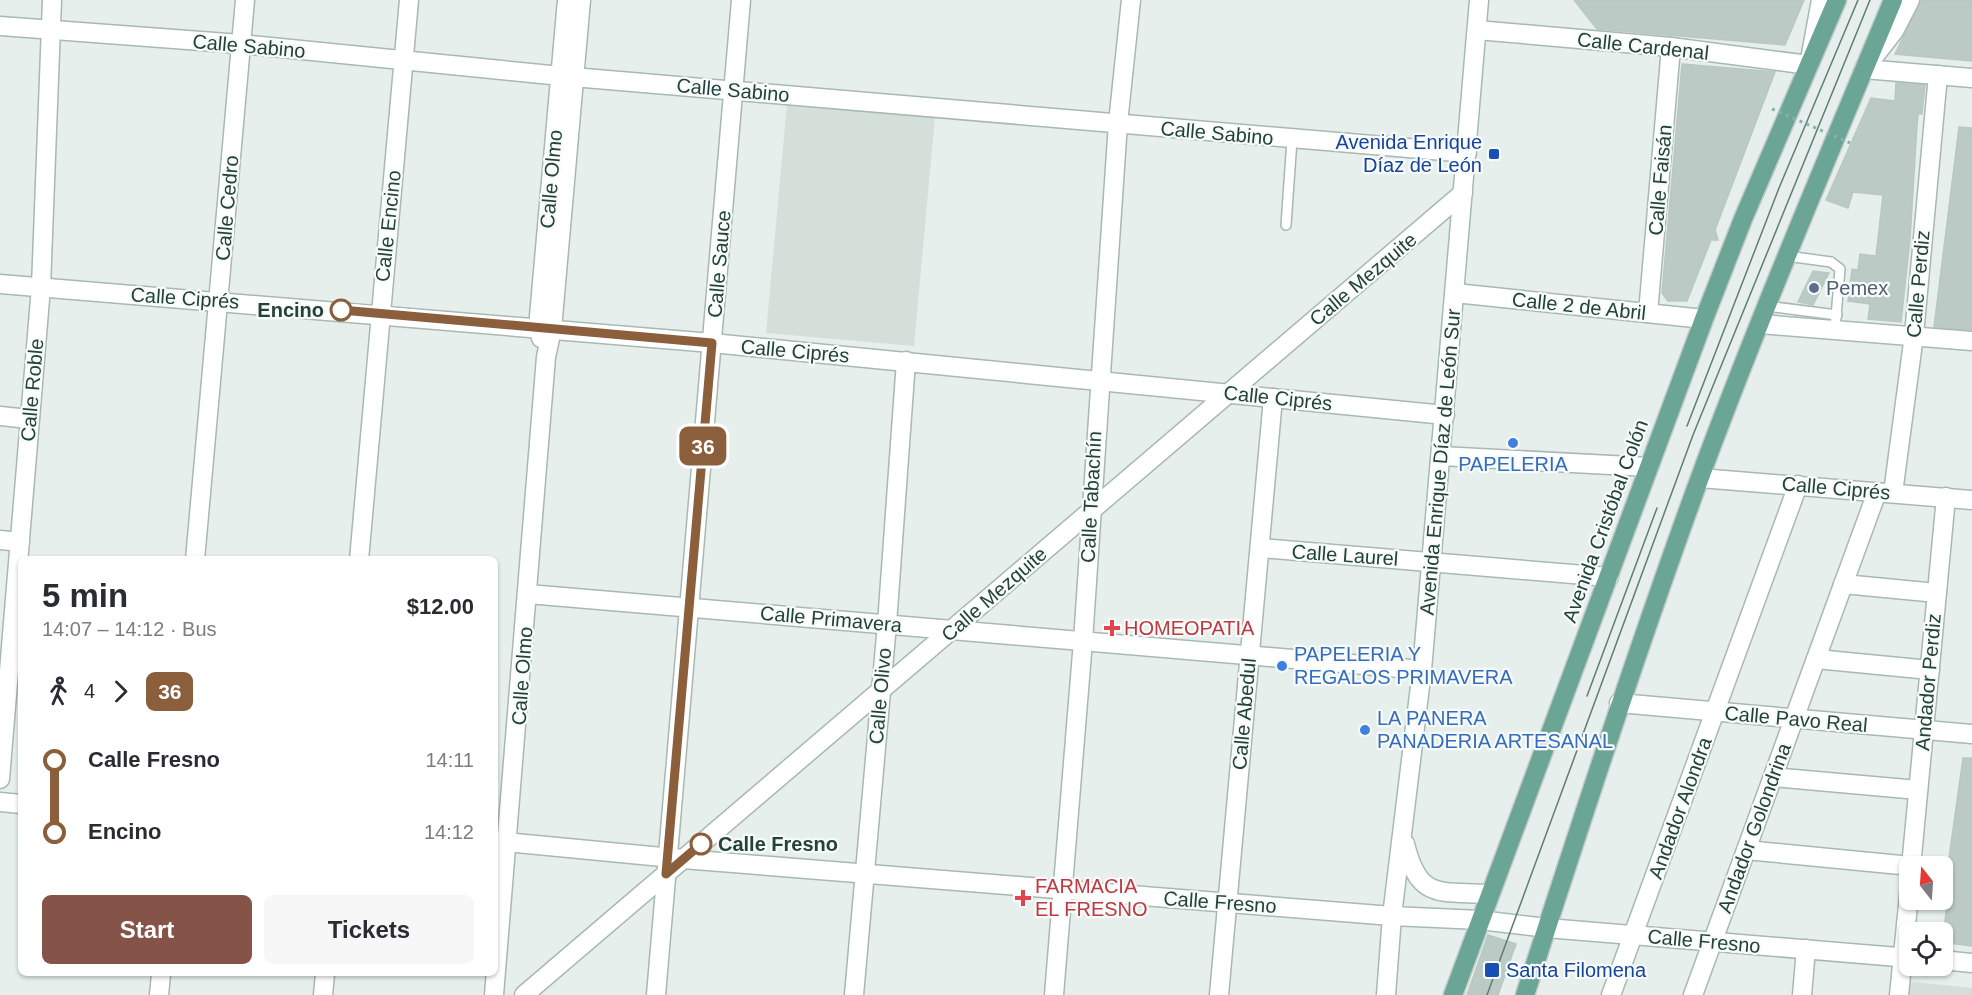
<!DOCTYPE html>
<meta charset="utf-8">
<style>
:root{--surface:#fff;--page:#f7f7f7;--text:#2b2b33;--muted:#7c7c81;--accent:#855347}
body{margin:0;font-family:Arial,sans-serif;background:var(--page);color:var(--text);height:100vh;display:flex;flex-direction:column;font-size:22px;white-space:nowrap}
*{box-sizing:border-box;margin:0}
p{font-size:20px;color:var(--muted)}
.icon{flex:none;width:33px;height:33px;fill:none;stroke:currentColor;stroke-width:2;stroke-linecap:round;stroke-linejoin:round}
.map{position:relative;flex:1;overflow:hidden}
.sheet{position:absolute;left:18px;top:556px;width:480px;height:420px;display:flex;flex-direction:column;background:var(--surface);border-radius:9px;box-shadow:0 2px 4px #0004}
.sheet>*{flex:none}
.badge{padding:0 12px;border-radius:9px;font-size:21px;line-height:39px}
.needle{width:39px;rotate:343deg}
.fabs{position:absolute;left:1899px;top:856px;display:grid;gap:12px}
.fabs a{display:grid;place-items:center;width:54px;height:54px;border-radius:9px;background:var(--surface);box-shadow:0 2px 4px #0004;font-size:30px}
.map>.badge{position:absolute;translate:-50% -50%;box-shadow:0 0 0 3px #fff}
.legs{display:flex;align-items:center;gap:9px;height:66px;padding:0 24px;font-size:20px}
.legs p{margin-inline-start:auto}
.headline{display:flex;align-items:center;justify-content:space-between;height:102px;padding:0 24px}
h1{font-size:33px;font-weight:600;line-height:45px}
.cta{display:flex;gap:12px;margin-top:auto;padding:12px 24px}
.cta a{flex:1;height:69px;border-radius:9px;background:var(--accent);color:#fff;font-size:24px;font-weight:600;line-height:69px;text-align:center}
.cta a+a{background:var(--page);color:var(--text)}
ul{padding:0 24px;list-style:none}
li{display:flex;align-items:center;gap:21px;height:72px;font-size:22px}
li i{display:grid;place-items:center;width:9px;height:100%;margin:0 8px;background:currentColor}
li i::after{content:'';width:15px;height:15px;margin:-8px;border:4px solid;border-radius:50%;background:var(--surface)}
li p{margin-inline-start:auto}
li:first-child i{background:linear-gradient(#0000 50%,currentColor 0)}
li:last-child i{background:linear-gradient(currentColor 50%,#0000 0)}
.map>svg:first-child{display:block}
</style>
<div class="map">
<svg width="1972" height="995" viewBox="0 0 1972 995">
<rect width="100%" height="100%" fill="#e6efeb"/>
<g fill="#d4dfda">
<polygon points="787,104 935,117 914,346 766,333"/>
<polygon points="1904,981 1972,988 1972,995 1902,995"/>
</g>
<g fill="#bbcac4" stroke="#b8c9c2" stroke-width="1.5">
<polygon points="1574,0 1804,0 1785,45 1597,29"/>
<polygon points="1921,0 1972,0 1972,61 1895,54"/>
<polygon points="1682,64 1775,72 1715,230 1718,240 1711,240 1687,301 1668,301 1662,293"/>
<polygon points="1896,83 1925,85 1922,114 1918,114 1917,125 1910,239 1901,322 1868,319 1870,304 1848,301 1852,269 1858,270 1860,254 1876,256 1883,195 1853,192 1848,208 1826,200 1871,98 1895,101"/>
<polygon points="1959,127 1972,128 1972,330 1934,327"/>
<polygon points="1813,271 1829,273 1813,305 1798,302"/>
<polygon points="1963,758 1972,758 1972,946 1942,942 1949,891 1951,858 1949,858"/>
<polygon points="1488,935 1516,944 1498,995 1467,995"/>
</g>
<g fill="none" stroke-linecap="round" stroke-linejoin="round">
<defs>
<g id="lane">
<polyline points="1286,225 1292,140"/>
<polyline points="1787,256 1831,262 1840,269 1835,329"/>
<polyline points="1767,306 1837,315"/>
</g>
<g id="street">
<polyline points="0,26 241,44 561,76 1467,153"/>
<polyline points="1477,30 1671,47 1809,65 1821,0"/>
<polyline points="1869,63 1894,31 1910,0"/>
<polyline points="1864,69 1972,78"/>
<polyline points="0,284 712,343 1445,415"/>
<polyline points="1455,293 1704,319"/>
<polyline points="1648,313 1671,47"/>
<polyline points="1760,324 1972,341"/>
<polyline points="541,338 538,328 567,0"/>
<polyline points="0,416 29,419"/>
<polyline points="1441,456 1649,467"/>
<polyline points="1700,478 1972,500"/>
<polyline points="1893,493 1914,335 1938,75"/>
<polyline points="0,540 20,542"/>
<polyline points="1260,548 1609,577"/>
<polyline points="195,560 245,0"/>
<polyline points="359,560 409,0"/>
<polyline points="1843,584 1937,593"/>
<polyline points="528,594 1422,670"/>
<polyline points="1816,659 1930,670"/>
<polyline points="1619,703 1972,734"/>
<polyline points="1773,777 1918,790"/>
<polyline points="0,779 41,287 52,0"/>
<polyline points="0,802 21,804"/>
<polyline points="495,841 683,859 1392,916 1386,995"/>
<polyline points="1746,850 1911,866"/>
<polyline points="1911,867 1946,497"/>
<polyline points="1547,928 1910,958"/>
<polyline points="1942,960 1972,963"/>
<polyline points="159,995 161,974"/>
<polyline points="323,995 325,974"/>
<polyline points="494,995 546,357 552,329 581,0"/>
<polyline points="524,995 1463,193"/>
<polyline points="656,995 741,0"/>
<polyline points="854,995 887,624 906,361"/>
<polyline points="1054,995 1083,641 1118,123 1131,0"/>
<polyline points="1219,995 1273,398"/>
<polyline points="1611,995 1798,485"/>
<polyline points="1693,995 1877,492"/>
<polyline points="1802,995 1806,949"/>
<polyline points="1899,995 1910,885"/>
</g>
<g id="secondary">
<polyline points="1479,0 1422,670 1392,916 1480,920 1547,928"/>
<path d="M1405 844C1419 900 1438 891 1488 894"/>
</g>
<g id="primary">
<polyline points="1453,995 1704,319 1743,219 1837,0"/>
<path d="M1525 995C1581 822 1637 650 1699 480 1759 318 1827 159 1893 0"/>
</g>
</defs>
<use href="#lane" stroke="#a8b8b2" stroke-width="12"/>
<use href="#street" stroke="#a8b8b2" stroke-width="21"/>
<use href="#secondary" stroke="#a4bbb3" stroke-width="21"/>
<use href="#primary" stroke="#c2cac8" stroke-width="21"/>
<use href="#lane" stroke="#fff" stroke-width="9"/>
<use href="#street" stroke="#fff" stroke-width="18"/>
<use href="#secondary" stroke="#fff" stroke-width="18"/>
<use href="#primary" stroke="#6aa596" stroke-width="18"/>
<g stroke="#5f7d75" stroke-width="1.5">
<polyline points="1687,426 1779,188 1858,0"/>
<polyline points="1587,696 1657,508"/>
<polyline points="1487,995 1693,435 1870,0"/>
</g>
<polyline stroke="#86b3a5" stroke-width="3" stroke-dasharray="3 4.5" stroke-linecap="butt" points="1772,109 1850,143"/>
</g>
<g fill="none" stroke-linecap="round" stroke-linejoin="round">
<defs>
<polyline id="line-1" points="341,310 712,343 666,874 701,844"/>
</defs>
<use href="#line-1" stroke="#fff" stroke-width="14"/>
<use href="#line-1" stroke="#8b5e3c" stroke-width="9"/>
</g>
<g fill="#1a4fb4" stroke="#f7fbf9" stroke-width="2">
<rect x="1488" y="148" width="12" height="12" rx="3"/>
<rect x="1484" y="962" width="16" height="16" rx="3"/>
</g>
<circle fill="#5c6f8a" stroke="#f7fbf9" stroke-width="2" cx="1814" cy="288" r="6"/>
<g fill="#fff" stroke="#8b5e3c" stroke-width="3">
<circle cx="341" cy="310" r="10"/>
<circle cx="701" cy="844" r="10"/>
</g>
<g fill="#3f7fe0" stroke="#f7fbf9" stroke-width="2">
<circle cx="1513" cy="443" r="6"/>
<circle cx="1282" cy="666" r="6"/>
<circle cx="1365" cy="730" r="6"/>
</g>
<g fill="#e0444e" stroke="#f7fbf9" stroke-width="2">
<path d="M1109 619h6v6h6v6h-6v6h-6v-6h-6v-6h6z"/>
<path d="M1020 889h6v6h6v6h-6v6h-6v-6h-6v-6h6z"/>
</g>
<g text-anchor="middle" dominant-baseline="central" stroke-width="4.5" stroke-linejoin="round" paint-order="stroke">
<g font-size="20" fill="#24423a" stroke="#f7fbf9">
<text transform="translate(249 46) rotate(5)">Calle Sabino</text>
<text transform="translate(1643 46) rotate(6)">Calle Cardenal</text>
<text transform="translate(733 90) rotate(5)">Calle Sabino</text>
<text transform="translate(1217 133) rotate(5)">Calle Sabino</text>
<text transform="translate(551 179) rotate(-85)">Calle Olmo</text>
<text transform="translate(1660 180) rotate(-85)">Calle Faisán</text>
<text transform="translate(227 208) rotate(-85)">Calle Cedro</text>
<text transform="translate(388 226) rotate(-84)">Calle Encino</text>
<text transform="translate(719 264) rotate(-85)">Calle Sauce</text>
<text transform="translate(1363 279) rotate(-40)">Calle Mezquite</text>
<text transform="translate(1918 284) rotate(-85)">Calle Perdiz</text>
<text transform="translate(185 298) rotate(4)">Calle Ciprés</text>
<text transform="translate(1579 306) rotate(6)">Calle 2 de Abril</text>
<text transform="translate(795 351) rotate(5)">Calle Ciprés</text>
<text transform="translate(32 390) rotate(-85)">Calle Roble</text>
<text transform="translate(1278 398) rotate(6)">Calle Ciprés</text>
<text transform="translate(1440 462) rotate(-85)">Avenida Enrique Díaz de León Sur</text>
<text transform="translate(1836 488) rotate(5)">Calle Ciprés</text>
<text transform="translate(1091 497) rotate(-87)">Calle Tabachín</text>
<text transform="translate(1605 521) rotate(-70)">Avenida Cristóbal Colón</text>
<text transform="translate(1345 555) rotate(4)">Calle Laurel</text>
<text transform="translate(994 594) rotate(-41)">Calle Mezquite</text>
<text transform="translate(831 619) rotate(5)">Calle Primavera</text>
<text transform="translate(522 676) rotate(-86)">Calle Olmo</text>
<text transform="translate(1928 682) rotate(-85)">Andador Perdiz</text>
<text transform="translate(880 696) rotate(-85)">Calle Olivo</text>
<text transform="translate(1244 714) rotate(-85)">Calle Abedul</text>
<text transform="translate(1796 719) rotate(5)">Calle Pavo Real</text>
<text transform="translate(1680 808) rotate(-70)">Andador Alondra</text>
<text transform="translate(1754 828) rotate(-70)">Andador Golondrina</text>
<text transform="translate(1220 902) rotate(4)">Calle Fresno</text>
<text transform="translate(1704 941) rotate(5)">Calle Fresno</text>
</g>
<g font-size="20" fill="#164399" stroke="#f7fbf9" text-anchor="end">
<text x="1482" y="142">Avenida Enrique<tspan x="1482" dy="23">Díaz de León</tspan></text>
<text x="1506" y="970" text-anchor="start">Santa Filomena</text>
</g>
<g font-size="20" fill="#4e5e75" stroke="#f7fbf9" text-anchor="start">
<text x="1826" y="288">Pemex</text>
</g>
<g font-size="20" font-weight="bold" fill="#24423a" stroke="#f7fbf9" text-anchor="end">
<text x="324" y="310">Encino</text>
<text x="718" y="844" text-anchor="start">Calle Fresno</text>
</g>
<g font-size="20" fill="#366cbe" stroke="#f7fbf9" text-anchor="start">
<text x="1513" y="464" text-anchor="middle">PAPELERIA</text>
<text x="1294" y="654">PAPELERIA Y<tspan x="1294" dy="23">REGALOS PRIMAVERA</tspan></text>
<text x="1377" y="718">LA PANERA<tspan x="1377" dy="23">PANADERIA ARTESANAL</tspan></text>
</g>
<g font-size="20" fill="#be3a42" stroke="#f7fbf9" text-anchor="start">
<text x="1124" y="628">HOMEOPATIA</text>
<text x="1035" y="886">FARMACIA<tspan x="1035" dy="23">EL FRESNO</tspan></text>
</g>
</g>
</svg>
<div class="fabs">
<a><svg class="needle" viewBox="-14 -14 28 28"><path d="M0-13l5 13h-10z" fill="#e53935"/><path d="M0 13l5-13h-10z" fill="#7c7c81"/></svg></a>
<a><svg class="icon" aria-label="locate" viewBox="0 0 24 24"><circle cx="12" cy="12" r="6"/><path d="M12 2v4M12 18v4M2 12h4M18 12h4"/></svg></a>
</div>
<b class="badge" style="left:703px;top:446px;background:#8b5e3c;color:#fff">36</b>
<section class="sheet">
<div class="headline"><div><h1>5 min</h1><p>14:07 – 14:12 · Bus</p></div><b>$12.00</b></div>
<div class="legs"><svg class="icon" aria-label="walk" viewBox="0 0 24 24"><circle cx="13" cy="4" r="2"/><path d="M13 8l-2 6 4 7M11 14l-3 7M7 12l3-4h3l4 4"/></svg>4<svg class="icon" aria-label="forward" viewBox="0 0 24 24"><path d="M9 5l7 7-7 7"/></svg><b class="badge" style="background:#8b5e3c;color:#fff">36</b></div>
<ul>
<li><i style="color:#8b5e3c"></i><b>Calle Fresno</b><p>14:11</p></li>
<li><i style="color:#8b5e3c"></i><b>Encino</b><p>14:12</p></li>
</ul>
<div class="cta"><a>Start</a><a>Tickets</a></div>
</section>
</div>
